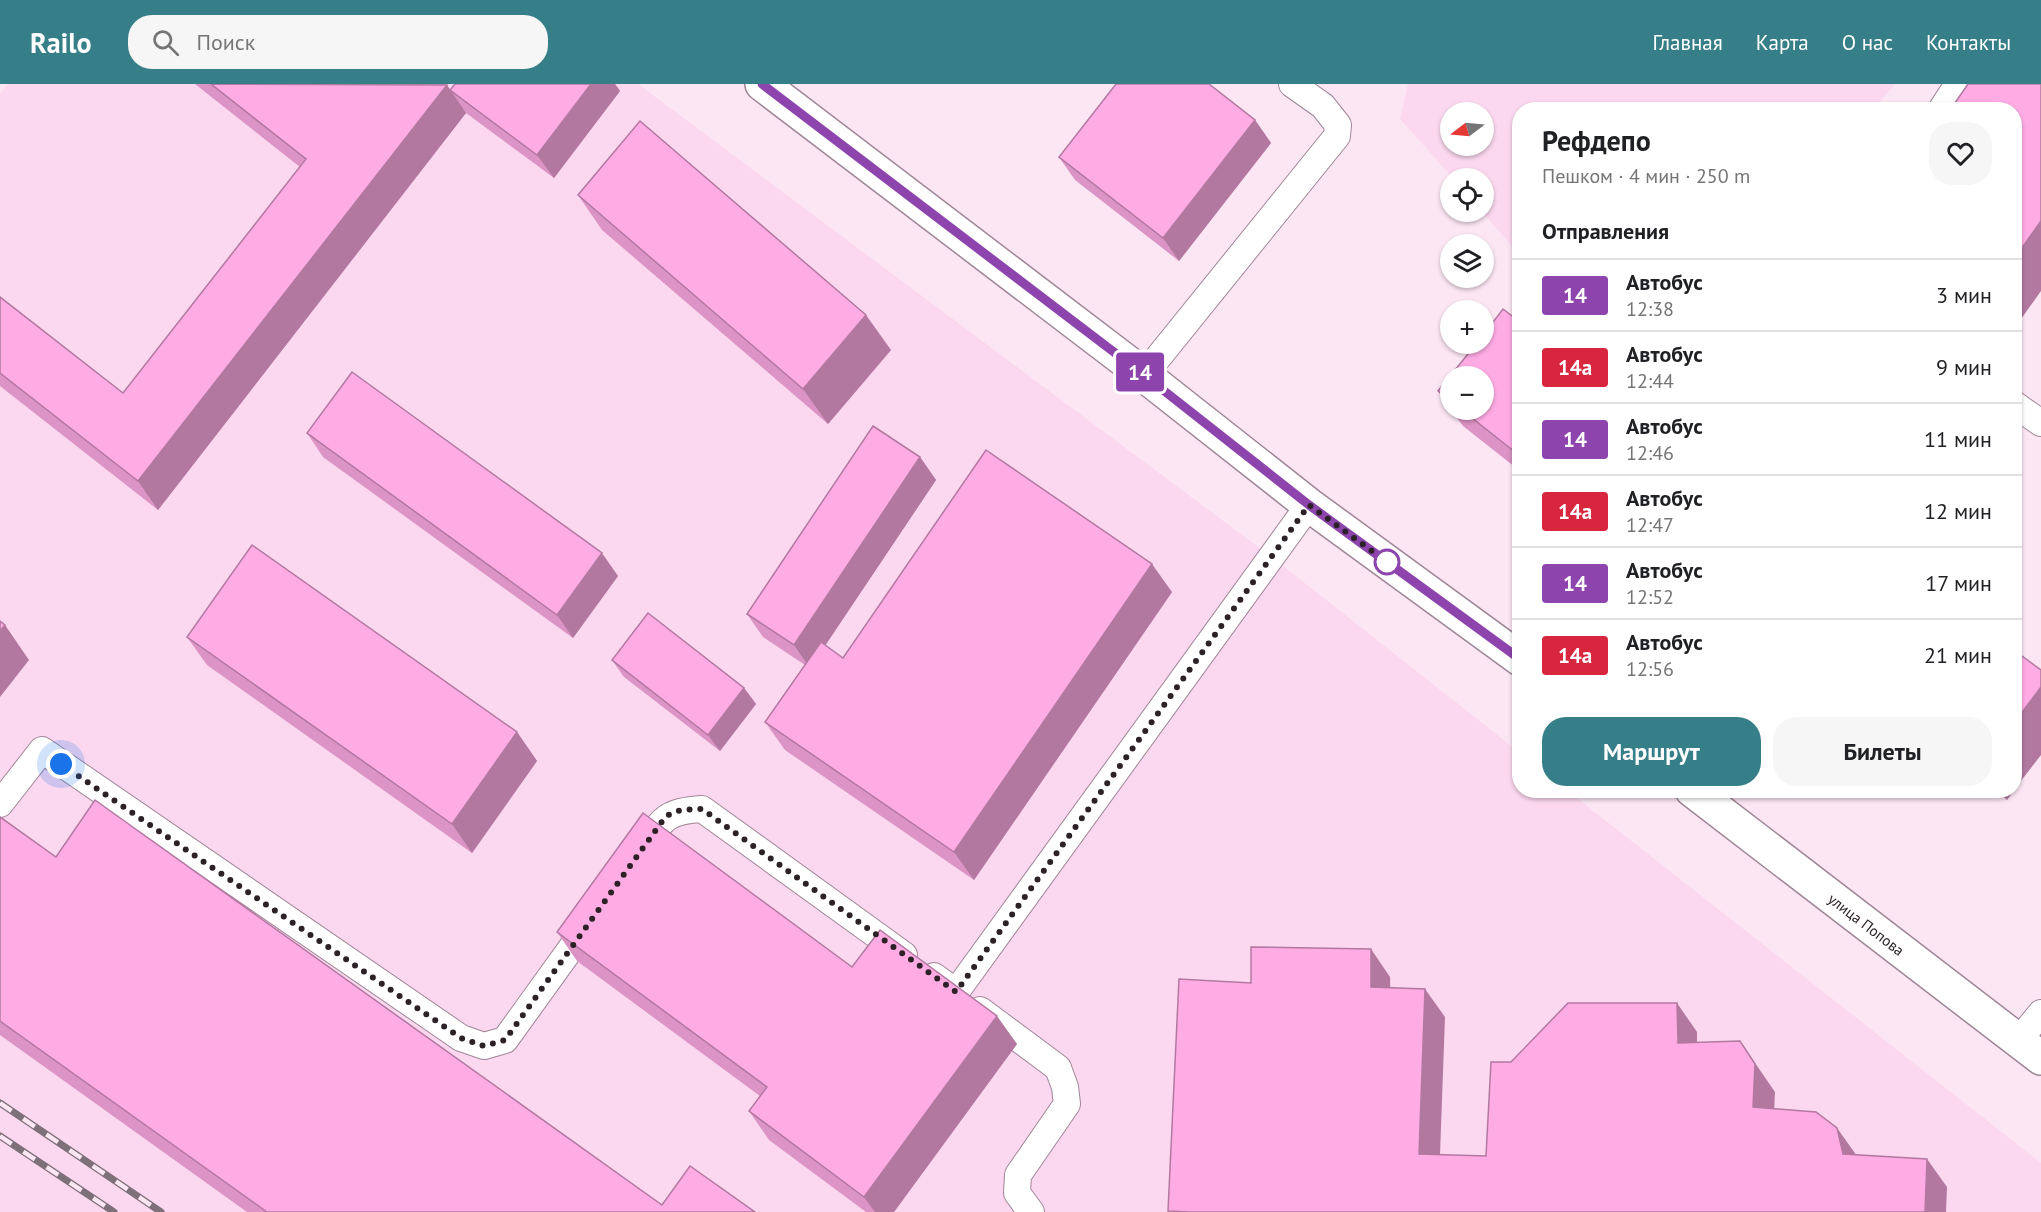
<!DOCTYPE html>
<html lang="ru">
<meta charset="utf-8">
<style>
:root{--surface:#fff;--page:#f6f6f6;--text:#202124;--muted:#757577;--line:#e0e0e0;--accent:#377f88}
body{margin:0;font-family:"PT Sans",sans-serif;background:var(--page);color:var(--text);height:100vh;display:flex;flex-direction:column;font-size:22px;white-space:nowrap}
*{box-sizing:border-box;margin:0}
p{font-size:20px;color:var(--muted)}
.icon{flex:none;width:33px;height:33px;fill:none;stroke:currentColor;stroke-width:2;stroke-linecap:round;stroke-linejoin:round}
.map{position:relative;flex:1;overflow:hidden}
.drawer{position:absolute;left:1512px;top:18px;width:510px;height:696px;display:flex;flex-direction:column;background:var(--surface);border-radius:24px;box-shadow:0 2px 4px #0004}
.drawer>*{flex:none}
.badge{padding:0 12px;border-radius:4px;font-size:21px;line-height:39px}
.needle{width:39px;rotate:254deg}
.tools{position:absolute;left:1440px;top:18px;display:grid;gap:12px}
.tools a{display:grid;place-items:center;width:54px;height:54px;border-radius:50%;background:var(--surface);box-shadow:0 2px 4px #0004;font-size:30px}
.you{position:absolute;width:30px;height:30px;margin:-15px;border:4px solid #fff;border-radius:50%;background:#1a73e8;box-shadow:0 0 0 9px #1a73e833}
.map>.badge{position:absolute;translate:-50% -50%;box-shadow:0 0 0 3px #fff}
h2{padding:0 30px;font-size:22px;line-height:54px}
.round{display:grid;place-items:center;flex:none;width:63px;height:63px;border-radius:24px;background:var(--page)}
.summary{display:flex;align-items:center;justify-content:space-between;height:102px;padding:0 30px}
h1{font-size:28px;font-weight:700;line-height:45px}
.cta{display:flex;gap:12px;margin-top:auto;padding:12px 30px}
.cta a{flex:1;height:69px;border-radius:24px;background:var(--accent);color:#fff;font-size:24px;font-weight:700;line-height:69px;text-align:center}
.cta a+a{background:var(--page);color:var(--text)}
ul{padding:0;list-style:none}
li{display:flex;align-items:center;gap:18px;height:72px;padding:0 30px;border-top:2px solid var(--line)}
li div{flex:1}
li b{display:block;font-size:22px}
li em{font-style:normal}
li .badge{min-width:66px;font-weight:700;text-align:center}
header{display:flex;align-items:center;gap:36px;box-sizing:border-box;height:84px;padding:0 30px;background:var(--accent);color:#fff}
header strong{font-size:28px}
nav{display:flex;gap:33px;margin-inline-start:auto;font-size:21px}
.search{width:420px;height:54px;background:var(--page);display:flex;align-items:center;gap:15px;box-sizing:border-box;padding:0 21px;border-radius:24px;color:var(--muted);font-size:22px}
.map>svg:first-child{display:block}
</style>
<header>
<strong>Railo</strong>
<div class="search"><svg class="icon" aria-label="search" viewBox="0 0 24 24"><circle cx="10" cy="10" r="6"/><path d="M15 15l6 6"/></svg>Поиск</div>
<nav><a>Главная</a><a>Карта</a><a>О нас</a><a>Контакты</a></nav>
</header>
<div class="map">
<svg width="2041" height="1128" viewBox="0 0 2041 1128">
<rect width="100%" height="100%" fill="#fce6f4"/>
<g fill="#fbd8ef" fill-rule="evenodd">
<polygon points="8,0 638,0 1273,474 1519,668 1520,706 1568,707 2041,1079 2041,1128 0,1128 0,10"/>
<path d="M1408 0H1895L1874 25 1520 26 1519 170 1482 128 1484 94H1453L1400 35ZM1450 28H1484V62H1450Z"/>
</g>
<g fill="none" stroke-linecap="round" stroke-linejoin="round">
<defs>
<g id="service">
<polyline points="1941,26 1958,0"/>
<polyline points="1144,291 1337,52 1338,41 1323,22 1292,0"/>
<polyline points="2014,320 2041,339"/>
<polyline points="0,720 42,666 461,954 484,962 505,956 590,838"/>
<path d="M639 770C661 739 661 727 702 725L904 871"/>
<polyline points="934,892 956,908 1309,421"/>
<polyline points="980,926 1058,984 1065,1003 1067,1020 1018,1091 1017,1109 1031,1128"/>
<polyline points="2019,956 2041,929"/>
</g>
<g id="tertiary">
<polyline points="762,0 1144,291 1309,421 1520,575"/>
<path id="s1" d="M1692 706 2041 974"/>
</g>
</defs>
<use href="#service" stroke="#9f8697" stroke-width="28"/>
<use href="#tertiary" stroke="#9f8697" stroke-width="36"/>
<use href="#service" stroke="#fff" stroke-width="26"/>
<use href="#tertiary" stroke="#fff" stroke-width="33"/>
<defs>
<g id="rail">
<polyline points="0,1019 161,1128"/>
<polyline points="0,1052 114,1128"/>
</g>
</defs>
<use href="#rail" stroke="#7e7079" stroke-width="7"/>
<use href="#rail" stroke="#fce6f4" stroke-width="4.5" stroke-dasharray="14" stroke-linecap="butt"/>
</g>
<g fill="#db94c5">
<polygon points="195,0 446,0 450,6 455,0 615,0 620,7 554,94 466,29 158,426 0,302 0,213 123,309 300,83"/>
<polygon points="1255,36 1271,59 1179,177 1075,96 1059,73"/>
<polygon points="578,111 891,266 828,340 602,146"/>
<polygon points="1503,225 1520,238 1520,387 1463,342 1451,326 1484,326 1484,292 1450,292 1450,324 1438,307 1476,260 1484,260 1484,250"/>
<polygon points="307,349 618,492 573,554 323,373"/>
<polygon points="920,373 936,396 825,562 843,574 1172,508 974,796 785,666 765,638 805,581 763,553 747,530"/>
<polygon points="187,553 517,648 537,677 472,769 207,581"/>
<polygon points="612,576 744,604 756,620 720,667 624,593"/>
<polygon points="1994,706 2014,706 2007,716"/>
<polygon points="0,733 56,773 662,1121 755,1128 247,1128 0,951"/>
<polygon points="557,848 852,883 1017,960 894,1128 866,1128 769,1056 749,1027 760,1012 577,877"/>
</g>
<g fill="#b278a0">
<polygon points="591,0 615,0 620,7 554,94 537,71"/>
<polygon points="447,1 466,29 158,426 138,397"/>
<polygon points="1255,36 1271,59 1179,177 1163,154"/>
<polygon points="2041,137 2041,207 2014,245 2014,175"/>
<polygon points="866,231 891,266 828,340 803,305"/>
<polygon points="920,373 936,396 810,584 794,561"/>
<polygon points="602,469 618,492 573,554 557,531"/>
<polygon points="1152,480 1172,508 974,796 954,768"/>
<polygon points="5,541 29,576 0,613 0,547"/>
<polygon points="2041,603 2041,671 2014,706 2014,639"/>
<polygon points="744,604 756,620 720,667 708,651"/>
<polygon points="517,648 537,677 472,769 452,740"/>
<polygon points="2000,706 2014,706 2007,716"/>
<polygon points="1371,865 1390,893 1391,931 1371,903"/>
<polygon points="1425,905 1445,933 1439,1098 1419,1070"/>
<polygon points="1677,919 1697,948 1697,988 1678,959"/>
<polygon points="997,932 1017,960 894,1128 875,1128 864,1113"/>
<polygon points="1740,957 1775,1008 1773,1051 1753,1023"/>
<polygon points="1837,1044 1857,1072 1843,1070"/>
<polygon points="1927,1075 1947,1103 1946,1128 1925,1128"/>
</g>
<g fill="#fface5" stroke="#b278a0" stroke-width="1.5">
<polygon points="211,0 447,1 138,397 0,289 0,213 123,309 306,75"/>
<polygon points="455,0 591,0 537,71 450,6"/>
<polygon points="1116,0 1209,0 1255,36 1163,154 1059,73"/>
<polygon points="1968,0 2041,0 2041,137 2014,175 2014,26 1950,26"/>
<polygon points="640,37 866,231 803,305 578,111"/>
<polygon points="1503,225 1520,238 1520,372 1462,326 1484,326 1484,292 1450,292 1450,317 1438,307 1476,260 1484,260 1484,250"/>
<polygon points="352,288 602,469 557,531 307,349"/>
<polygon points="873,342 920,373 794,561 747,530"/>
<polygon points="986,366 1152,480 954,768 765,638 821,558 843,574"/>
<polygon points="252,461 517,648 452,740 187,553"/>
<polygon points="648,529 744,604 708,651 612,576"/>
<polygon points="0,537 5,541 0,547"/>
<polygon points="2014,566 2041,586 2041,603 2014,639"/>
<polygon points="95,716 662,1121 690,1082 755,1128 267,1128 0,937 0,733 56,773"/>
<polygon points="643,729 852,883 880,846 997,932 864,1113 749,1027 767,1003 557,848"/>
<polygon points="1251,863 1371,865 1371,903 1425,905 1419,1070 1486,1072 1491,978 1511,978 1568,919 1677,919 1678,959 1740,957 1755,980 1753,1023 1816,1028 1837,1044 1843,1070 1927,1075 1925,1128 1189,1128 1168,1127 1179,895 1251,899"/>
</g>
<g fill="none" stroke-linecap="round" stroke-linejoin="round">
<defs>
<polyline id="line" points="762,0 1144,291 1309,421 1520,575"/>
</defs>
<use href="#line" stroke="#fff" stroke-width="14"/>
<use href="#line" stroke="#8e44ad" stroke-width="9"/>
<polyline stroke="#2b2127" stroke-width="6" stroke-dasharray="0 10.8" points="61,680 461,954 484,962 505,956 666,732 681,726 702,725 956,908 1309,421 1387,478"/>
</g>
<circle fill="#fff" stroke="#8e44ad" stroke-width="3" cx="1387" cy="478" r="12"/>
<g text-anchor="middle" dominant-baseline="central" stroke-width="5" stroke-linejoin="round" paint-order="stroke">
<g font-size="15" fill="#2b2127" stroke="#fce6f4">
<text stroke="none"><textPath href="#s1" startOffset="220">улица Попова</textPath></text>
</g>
</g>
</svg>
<div class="tools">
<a><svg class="needle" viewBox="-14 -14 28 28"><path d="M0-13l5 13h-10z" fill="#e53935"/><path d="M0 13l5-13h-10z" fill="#757577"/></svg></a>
<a><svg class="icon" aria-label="locate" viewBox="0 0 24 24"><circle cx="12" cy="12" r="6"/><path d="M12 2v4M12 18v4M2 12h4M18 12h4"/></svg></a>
<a><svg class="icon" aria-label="layers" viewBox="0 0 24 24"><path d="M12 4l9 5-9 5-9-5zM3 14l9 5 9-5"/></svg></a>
<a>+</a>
<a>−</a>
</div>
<div class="you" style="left:61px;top:680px"></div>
<b class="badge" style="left:1140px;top:288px;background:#8e44ad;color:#fff">14</b>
<section class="drawer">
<div class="summary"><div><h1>Рефдепо</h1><p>Пешком · 4 мин · 250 m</p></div><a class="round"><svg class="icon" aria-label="heart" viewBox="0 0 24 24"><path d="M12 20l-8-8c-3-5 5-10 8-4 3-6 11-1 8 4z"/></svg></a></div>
<h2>Отправления</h2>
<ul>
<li><span class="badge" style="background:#8e44ad;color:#fff">14</span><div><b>Автобус</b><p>12:38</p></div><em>3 мин</em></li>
<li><span class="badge" style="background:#d7263d;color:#fff">14а</span><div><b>Автобус</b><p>12:44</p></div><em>9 мин</em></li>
<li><span class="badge" style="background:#8e44ad;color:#fff">14</span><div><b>Автобус</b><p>12:46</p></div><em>11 мин</em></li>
<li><span class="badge" style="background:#d7263d;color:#fff">14а</span><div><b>Автобус</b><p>12:47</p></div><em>12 мин</em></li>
<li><span class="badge" style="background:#8e44ad;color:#fff">14</span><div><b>Автобус</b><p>12:52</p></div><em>17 мин</em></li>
<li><span class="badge" style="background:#d7263d;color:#fff">14а</span><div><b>Автобус</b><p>12:56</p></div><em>21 мин</em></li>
</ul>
<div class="cta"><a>Маршрут</a><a>Билеты</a></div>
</section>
</div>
